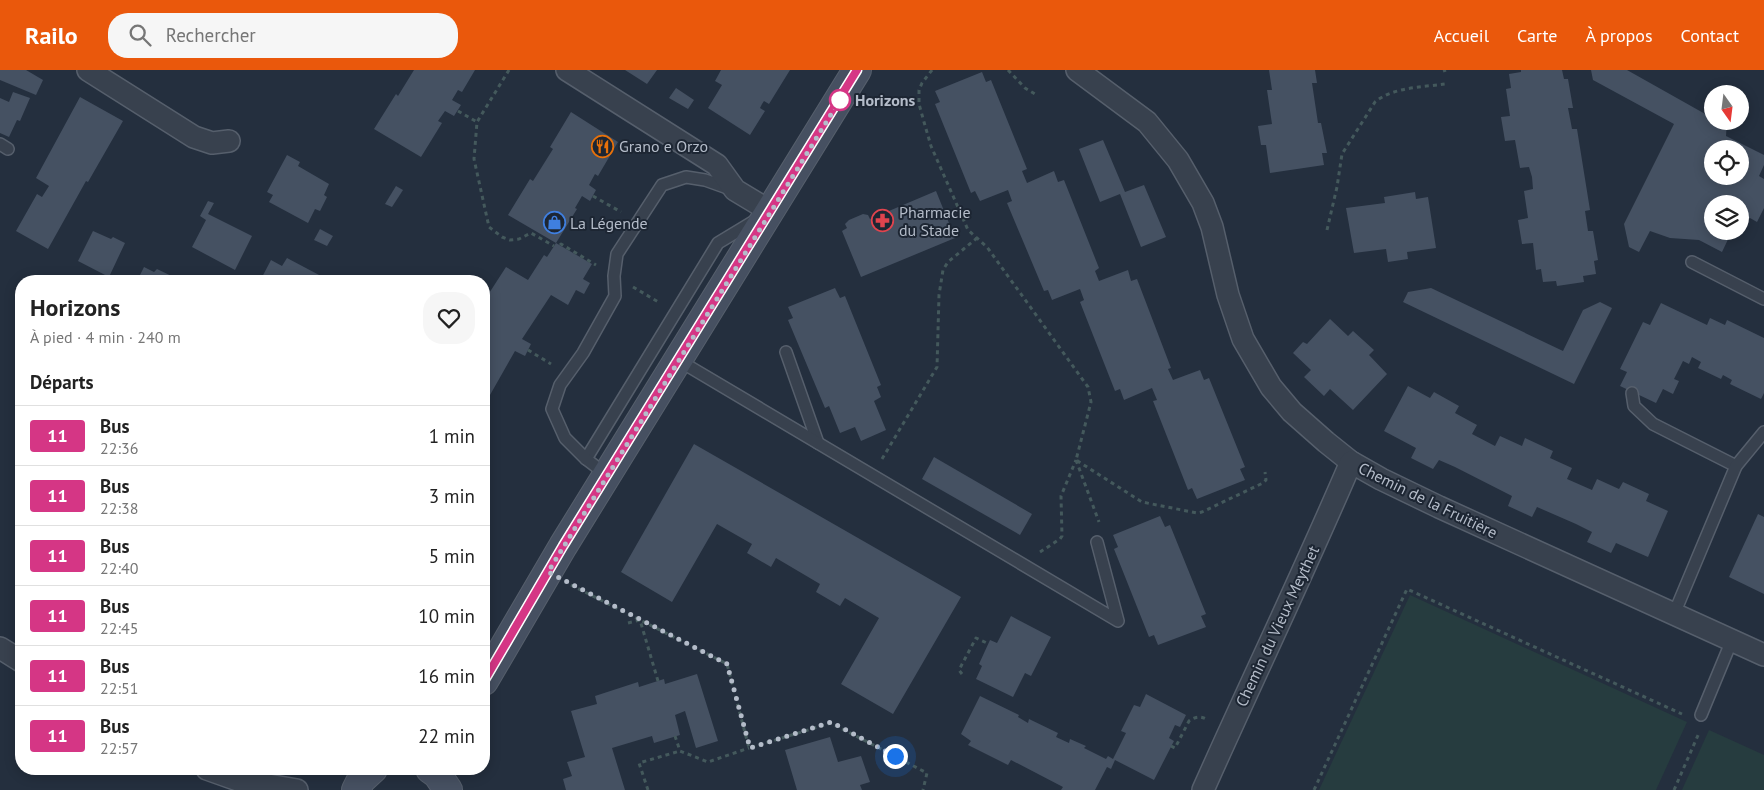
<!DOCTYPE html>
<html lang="fr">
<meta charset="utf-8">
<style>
:root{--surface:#fff;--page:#f6f6f6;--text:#222;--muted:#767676;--line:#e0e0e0;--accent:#ea580c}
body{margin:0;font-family:"PT Sans",sans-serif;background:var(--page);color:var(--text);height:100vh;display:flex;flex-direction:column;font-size:19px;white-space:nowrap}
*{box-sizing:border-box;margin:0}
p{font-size:16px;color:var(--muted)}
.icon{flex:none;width:28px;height:28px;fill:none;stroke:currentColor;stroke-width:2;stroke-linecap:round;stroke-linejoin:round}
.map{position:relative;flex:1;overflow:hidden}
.sheet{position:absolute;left:15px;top:205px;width:475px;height:500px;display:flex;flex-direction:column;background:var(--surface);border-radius:20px;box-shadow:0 2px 12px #0003}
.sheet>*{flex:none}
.badge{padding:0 10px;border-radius:4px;font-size:18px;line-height:32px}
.needle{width:32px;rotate:166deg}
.buttons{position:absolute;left:1704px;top:15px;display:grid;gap:10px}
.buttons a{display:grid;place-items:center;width:45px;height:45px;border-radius:50%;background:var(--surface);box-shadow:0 2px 12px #0003;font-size:25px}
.you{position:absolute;width:25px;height:25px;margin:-12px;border:4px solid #fff;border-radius:50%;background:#1a73e8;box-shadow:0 0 0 8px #1a73e833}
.map>.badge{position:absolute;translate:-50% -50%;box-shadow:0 0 0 2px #fff}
h2{padding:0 15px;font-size:19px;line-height:45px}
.round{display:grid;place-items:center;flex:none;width:52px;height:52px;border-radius:20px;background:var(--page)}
.headline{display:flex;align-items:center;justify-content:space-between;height:85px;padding:0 15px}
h1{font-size:24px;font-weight:700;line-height:38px}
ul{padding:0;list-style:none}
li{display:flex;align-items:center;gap:15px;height:60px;padding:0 15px;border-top:1px solid var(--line)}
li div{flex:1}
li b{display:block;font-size:19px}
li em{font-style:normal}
li .badge{min-width:55px;font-weight:700;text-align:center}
header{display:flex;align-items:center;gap:30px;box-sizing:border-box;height:70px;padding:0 25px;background:var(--accent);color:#fff}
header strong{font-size:24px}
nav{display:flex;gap:28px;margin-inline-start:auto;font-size:18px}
.search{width:350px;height:45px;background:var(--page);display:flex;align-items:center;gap:12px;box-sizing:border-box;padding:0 18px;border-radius:20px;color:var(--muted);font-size:19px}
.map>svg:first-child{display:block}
</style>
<header>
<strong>Railo</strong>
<div class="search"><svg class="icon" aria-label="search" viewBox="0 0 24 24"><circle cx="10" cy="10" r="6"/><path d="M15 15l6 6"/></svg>Rechercher</div>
<nav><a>Accueil</a><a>Carte</a><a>À propos</a><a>Contact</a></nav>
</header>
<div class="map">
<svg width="1764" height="720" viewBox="0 0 1764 720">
<rect width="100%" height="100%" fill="#242f3e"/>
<g fill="#263c3f">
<polygon points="1410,525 1687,652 1656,720 1319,720"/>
<polygon points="1709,660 1764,685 1764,720 1682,720"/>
</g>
<g fill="#455162" fill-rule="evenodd">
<polygon points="0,0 26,0 43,10 36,25 0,10"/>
<polygon points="414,0 475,0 462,22 458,20 452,30 461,35 454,46 445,41 438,51 442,53 421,87 374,59 396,24 398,26"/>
<polygon points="625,0 657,0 647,14"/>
<polygon points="721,0 790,0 769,34 764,31 762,34 760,38 765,41 750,65 708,38 722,15 715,11"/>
<polygon points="1269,0 1315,0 1317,13 1312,13 1318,53 1321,53 1327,83 1322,83 1324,95 1270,103 1266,75 1261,75 1258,56 1272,54 1267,20 1272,20"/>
<polygon points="1521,0 1562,0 1564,9 1568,9 1573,38 1568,38 1572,59 1577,59 1590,140 1585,141 1588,161 1593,161 1598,190 1594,191 1596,204 1583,206 1584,212 1557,216 1556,211 1543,212 1541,199 1536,200 1533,173 1522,174 1518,150 1528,148 1524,121 1533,119 1532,107 1529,97 1520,98 1515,70 1505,71 1501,47 1510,46 1506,19 1511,18 1509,4 1521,2"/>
<path d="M1591 0H1627L1707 45 1712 38V51H1727L1726 66 1764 85V95L1759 106 1764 109V138L1757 152 1750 148 1740 156V134H1712V161H1732L1722 182 1699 170 1670 168 1650 161 1639 182 1629 177 1624 154 1674 54 1593 10ZM1712 79H1740V106H1712Z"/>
<polygon points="982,2 986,12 991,10 1027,99 1022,101 1027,113 1054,101 1058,112 1064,110 1099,198 1095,201 1099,211 1128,200 1131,211 1137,209 1171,298 1168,299 1173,310 1200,300 1204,310 1209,308 1245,397 1240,399 1245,410 1197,429 1192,418 1188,420 1153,331 1157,330 1152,318 1124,330 1120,319 1115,321 1080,232 1084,230 1080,219 1052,230 1048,220 1044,221 1007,133 1012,131 1008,120 980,131 975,121 971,123 935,34 940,32 935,21"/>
<polygon points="676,18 694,30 688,39 669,28"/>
<polygon points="13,22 30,28 20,51 17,50 9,67 0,63 0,28 9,32"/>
<polygon points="80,27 123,51 88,112 86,111 48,179 16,161 37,124 42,127 49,116 36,108"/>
<polygon points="571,42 618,72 598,106 595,104 589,115 596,120 590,131 582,126 575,138 577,139 556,173 592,194 583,209 590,213 584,224 576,220 568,235 551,225 522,269 531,274 525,286 515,281 490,325 484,321 484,237 486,233 484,231 506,197 528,210 544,185 547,187 556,173 508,145 530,109 533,111 553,79 550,77"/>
<polygon points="1103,70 1125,122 1144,115 1166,167 1141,177 1120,124 1100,132 1079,79"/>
<polygon points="287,85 300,92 298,96 329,114 324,125 327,127 320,141 315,139 308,153 269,132 273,125 267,122"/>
<polygon points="396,116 403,120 392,137 385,134"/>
<polygon points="936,121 955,168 861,207 842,161 847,158 845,154 849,150 863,144 868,145 870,149"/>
<polygon points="1415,122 1416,129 1428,127 1436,178 1407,182 1408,189 1388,192 1386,179 1354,183 1346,138 1385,133 1384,127"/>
<polygon points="208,131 214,133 208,144 252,166 235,200 192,177 206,150 200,146"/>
<polygon points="320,159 333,166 327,176 314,170"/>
<polygon points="93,161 111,169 113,167 125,173 109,207 78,191"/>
<polygon points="287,188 321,206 319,211 260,211 271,190 282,196"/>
<polygon points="144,197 154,202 157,199 182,211 137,211"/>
<polygon points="835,218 840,228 845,226 881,315 877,317 881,327 874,331 886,360 861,371 855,357 840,363 829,336 825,338 788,250 793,248 788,237"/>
<polygon points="1431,218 1563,281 1583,240 1600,232 1612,238 1574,314 1403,232 1408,222"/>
<polygon points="1661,233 1707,255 1710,248 1725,255 1727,250 1764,268 1764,323 1761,329 1730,314 1732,310 1723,305 1721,309 1698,298 1701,292 1692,287 1689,294 1683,291 1674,309 1679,311 1673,324 1663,319 1656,333 1620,316 1627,302 1620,299 1643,252 1650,255"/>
<polygon points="1330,249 1348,266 1353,261 1374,280 1369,285 1387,304 1353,340 1330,319 1324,326 1304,307 1311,300 1293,283 1303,272 1307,274"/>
<polygon points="1408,316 1430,328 1434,322 1459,336 1455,343 1477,355 1472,364 1495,376 1500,366 1522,376 1525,368 1553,381 1550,388 1572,398 1567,409 1592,420 1597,409 1619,419 1623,412 1649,424 1646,431 1668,441 1648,487 1616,473 1611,483 1587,472 1592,462 1576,454 1537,437 1532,447 1508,436 1512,426 1455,397 1439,390 1433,399 1411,388 1416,378 1384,361"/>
<polygon points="694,374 961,527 893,644 841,614 879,548 845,528 840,536 816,522 820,514 776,488 771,497 747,483 752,474 717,454 672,532 621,502"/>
<polygon points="934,387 1032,444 1020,465 922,409"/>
<polygon points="1758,444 1764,447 1764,524 1729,507"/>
<polygon points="1160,446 1165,457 1170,455 1206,544 1201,546 1206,557 1158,575 1154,565 1149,567 1114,479 1118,477 1113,465"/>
<polygon points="21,466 21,499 15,478 18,477 17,473"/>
<polygon points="1011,546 1051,567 1031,606 1025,603 1013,627 976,609 982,596 979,594 990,570 997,573"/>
<polygon points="697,604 718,671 696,678 685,641 675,645 680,665 654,673 652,666 612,678 625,720 566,720 563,709 572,706 567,692 585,687 571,641 597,634 595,626 638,612 639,617 664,609 665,614"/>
<polygon points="1146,624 1186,645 1180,657 1175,655 1169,668 1174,671 1154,710 1115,690 1111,699 1107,697 1095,720 1061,720 1063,717 1011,690 1008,695 968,675 971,671 961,664 980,626 1019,645 1018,647 1028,653 1029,649 1058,663 1056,667 1069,673 1070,669 1086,676 1084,678 1106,689 1108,686 1113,689 1126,663 1121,661 1134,635 1140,637"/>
<polygon points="830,667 838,692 861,686 870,712 860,715 862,720 797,720 785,680"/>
</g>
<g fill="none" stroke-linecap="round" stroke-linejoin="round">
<defs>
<g id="service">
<polyline points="0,74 8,79"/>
<polyline points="1692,192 1764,229"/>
<polyline points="786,282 818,373"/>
<polyline points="678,290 1118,551 1097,472"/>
<polyline points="1632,323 1634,336 1653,354 1736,396"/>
<polyline points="586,389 718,173 756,150"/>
<polyline points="607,405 586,389 565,368 552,339 560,315 583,283 615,226 614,206 617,184 662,115 686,107 705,110 733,120"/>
<polyline points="1674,544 1736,396 1764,362"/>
<polyline points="1701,645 1732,570"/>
</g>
<g id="minor">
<polyline points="88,0 194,67 212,73 229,71"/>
<polyline points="567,0 717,95 735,120 770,141"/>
<polyline points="1077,0 1147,52 1178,90 1203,133 1212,157 1228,225 1243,269 1271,317 1292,342 1326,372 1351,392 1381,409 1439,437 1764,585"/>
<polyline points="0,578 21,591"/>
<polyline points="207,699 238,710 297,720"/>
<path d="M1203 720C1252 610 1304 502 1351 392"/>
</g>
<g id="secondary">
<polyline points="484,611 563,476 857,0"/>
<polyline points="430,699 437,704 448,720"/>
<polyline points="356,720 361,710 373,699"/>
</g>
</defs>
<use href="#service" stroke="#565f6c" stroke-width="14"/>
<use href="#minor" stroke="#565f6c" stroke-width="24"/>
<use href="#secondary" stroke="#565f6c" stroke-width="30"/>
<g stroke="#44595c" stroke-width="3" stroke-dasharray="4 4" stroke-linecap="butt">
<polyline points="509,0 477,52 474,89 489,157 502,167 510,170 519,169 531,163 554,176"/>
<polyline points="932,0 922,13 919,20 919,34 924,52 931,76 968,160 987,177 1088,317 1091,332 1076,390 1142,432 1197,443 1202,442 1263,413 1266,410 1265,402"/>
<polyline points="1008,0 1025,18 1035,24"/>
<polyline points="1443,1 1446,0"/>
<polyline points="458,41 477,52"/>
<polyline points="593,126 621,142"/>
<path d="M1327 160 1337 117 1342 84 1375 32C1393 17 1423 17 1445 14"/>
<polyline points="560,175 561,174 596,195"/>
<polyline points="633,217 660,233"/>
<polyline points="528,280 551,294"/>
<polyline points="882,389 937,297 939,225 943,200 948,192 977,168"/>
<polyline points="1076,390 1099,452"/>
<polyline points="1040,482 1060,469 1062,466 1061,426 1076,390"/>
<polyline points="571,515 727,594 749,678 831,653 927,703 923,720"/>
<polyline points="628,553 640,550 658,611"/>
<polyline points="962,604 959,600 976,568 989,574"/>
<polyline points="675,666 680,681 708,692 749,678"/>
<path d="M1171 676 1175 678 1189 651C1196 646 1201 646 1208 650"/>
<polyline points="648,720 639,693 680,681"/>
<polyline points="1314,720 1407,519 1682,644"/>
<polyline points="1674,720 1699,663"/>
</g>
<use href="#service" stroke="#38414e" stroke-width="11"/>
<use href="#minor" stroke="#38414e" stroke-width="21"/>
<use href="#secondary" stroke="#465061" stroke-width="28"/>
</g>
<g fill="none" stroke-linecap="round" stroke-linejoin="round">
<defs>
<polyline id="line" points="484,611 563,476 857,0"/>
</defs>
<use href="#line" stroke="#fff" stroke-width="11"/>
<use href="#line" stroke="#d53685" stroke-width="8"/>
<polyline stroke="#b4bcc9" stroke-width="5" stroke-dasharray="0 9" points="840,30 548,502 727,594 750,678 831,652 895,686"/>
</g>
<defs>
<symbol id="restaurant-ring" viewBox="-11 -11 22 22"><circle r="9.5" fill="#1d2633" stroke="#e8710a" stroke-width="1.5"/><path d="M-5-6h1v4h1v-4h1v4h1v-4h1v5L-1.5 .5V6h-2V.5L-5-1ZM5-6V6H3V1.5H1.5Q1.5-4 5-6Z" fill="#e8710a"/></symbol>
<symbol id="pharmacy-ring" viewBox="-11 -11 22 22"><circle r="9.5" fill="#1d2633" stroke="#e0444e" stroke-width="1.5"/><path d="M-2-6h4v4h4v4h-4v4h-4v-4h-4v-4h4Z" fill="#e0444e"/></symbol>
<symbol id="shop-ring" viewBox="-11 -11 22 22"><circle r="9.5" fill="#1d2633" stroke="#3f7fe0" stroke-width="1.5"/><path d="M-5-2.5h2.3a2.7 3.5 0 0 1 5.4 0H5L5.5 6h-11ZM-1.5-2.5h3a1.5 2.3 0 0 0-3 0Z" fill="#3f7fe0"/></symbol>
</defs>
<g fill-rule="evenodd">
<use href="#restaurant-ring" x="590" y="64" width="25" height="25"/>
<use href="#pharmacy-ring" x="870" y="138" width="25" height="25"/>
<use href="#shop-ring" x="542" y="140" width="25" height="25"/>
</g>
<circle fill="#fff" stroke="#d53685" stroke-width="2.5" cx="840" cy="30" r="10"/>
<g text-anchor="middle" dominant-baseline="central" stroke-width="4" stroke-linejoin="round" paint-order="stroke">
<g font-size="16" font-weight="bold" fill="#b4bcc9" stroke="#1d2633" text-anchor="start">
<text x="855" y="30">Horizons</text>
</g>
<g font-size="16" fill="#b4bcc9" stroke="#1d2633" text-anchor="start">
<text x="619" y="76">Grano e Orzo</text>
<text x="899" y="142">Pharmacie<tspan x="899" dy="18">du Stade</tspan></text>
<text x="570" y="153">La Légende</text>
</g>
<g font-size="16" fill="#b4bcc9" stroke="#1d2633">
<text transform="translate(1428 430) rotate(26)">Chemin de la Fruitière</text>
<text transform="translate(1277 556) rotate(-65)">Chemin du Vieux Meythet</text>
</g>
</g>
</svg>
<div class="buttons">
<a><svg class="needle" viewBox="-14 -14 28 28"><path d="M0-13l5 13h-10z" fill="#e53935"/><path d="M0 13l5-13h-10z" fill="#767676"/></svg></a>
<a><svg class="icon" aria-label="locate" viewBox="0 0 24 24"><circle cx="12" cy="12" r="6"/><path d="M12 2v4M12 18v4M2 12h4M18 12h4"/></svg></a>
<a><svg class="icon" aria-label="layers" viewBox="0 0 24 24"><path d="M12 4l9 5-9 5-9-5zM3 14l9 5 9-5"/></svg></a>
</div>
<div class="you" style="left:895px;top:686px"></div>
<section class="sheet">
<div class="headline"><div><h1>Horizons</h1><p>À pied · 4 min · 240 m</p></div><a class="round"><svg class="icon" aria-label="heart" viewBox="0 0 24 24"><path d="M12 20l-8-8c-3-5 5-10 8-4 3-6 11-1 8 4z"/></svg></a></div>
<h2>Départs</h2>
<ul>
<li><span class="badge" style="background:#d53685;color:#fff">11</span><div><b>Bus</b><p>22:36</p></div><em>1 min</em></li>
<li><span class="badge" style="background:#d53685;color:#fff">11</span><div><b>Bus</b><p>22:38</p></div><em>3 min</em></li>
<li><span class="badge" style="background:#d53685;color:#fff">11</span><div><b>Bus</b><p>22:40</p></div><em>5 min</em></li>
<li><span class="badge" style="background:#d53685;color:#fff">11</span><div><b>Bus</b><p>22:45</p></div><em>10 min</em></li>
<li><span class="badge" style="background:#d53685;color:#fff">11</span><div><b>Bus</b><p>22:51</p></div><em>16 min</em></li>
<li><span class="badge" style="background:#d53685;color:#fff">11</span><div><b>Bus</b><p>22:57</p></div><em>22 min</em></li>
</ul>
</section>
</div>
